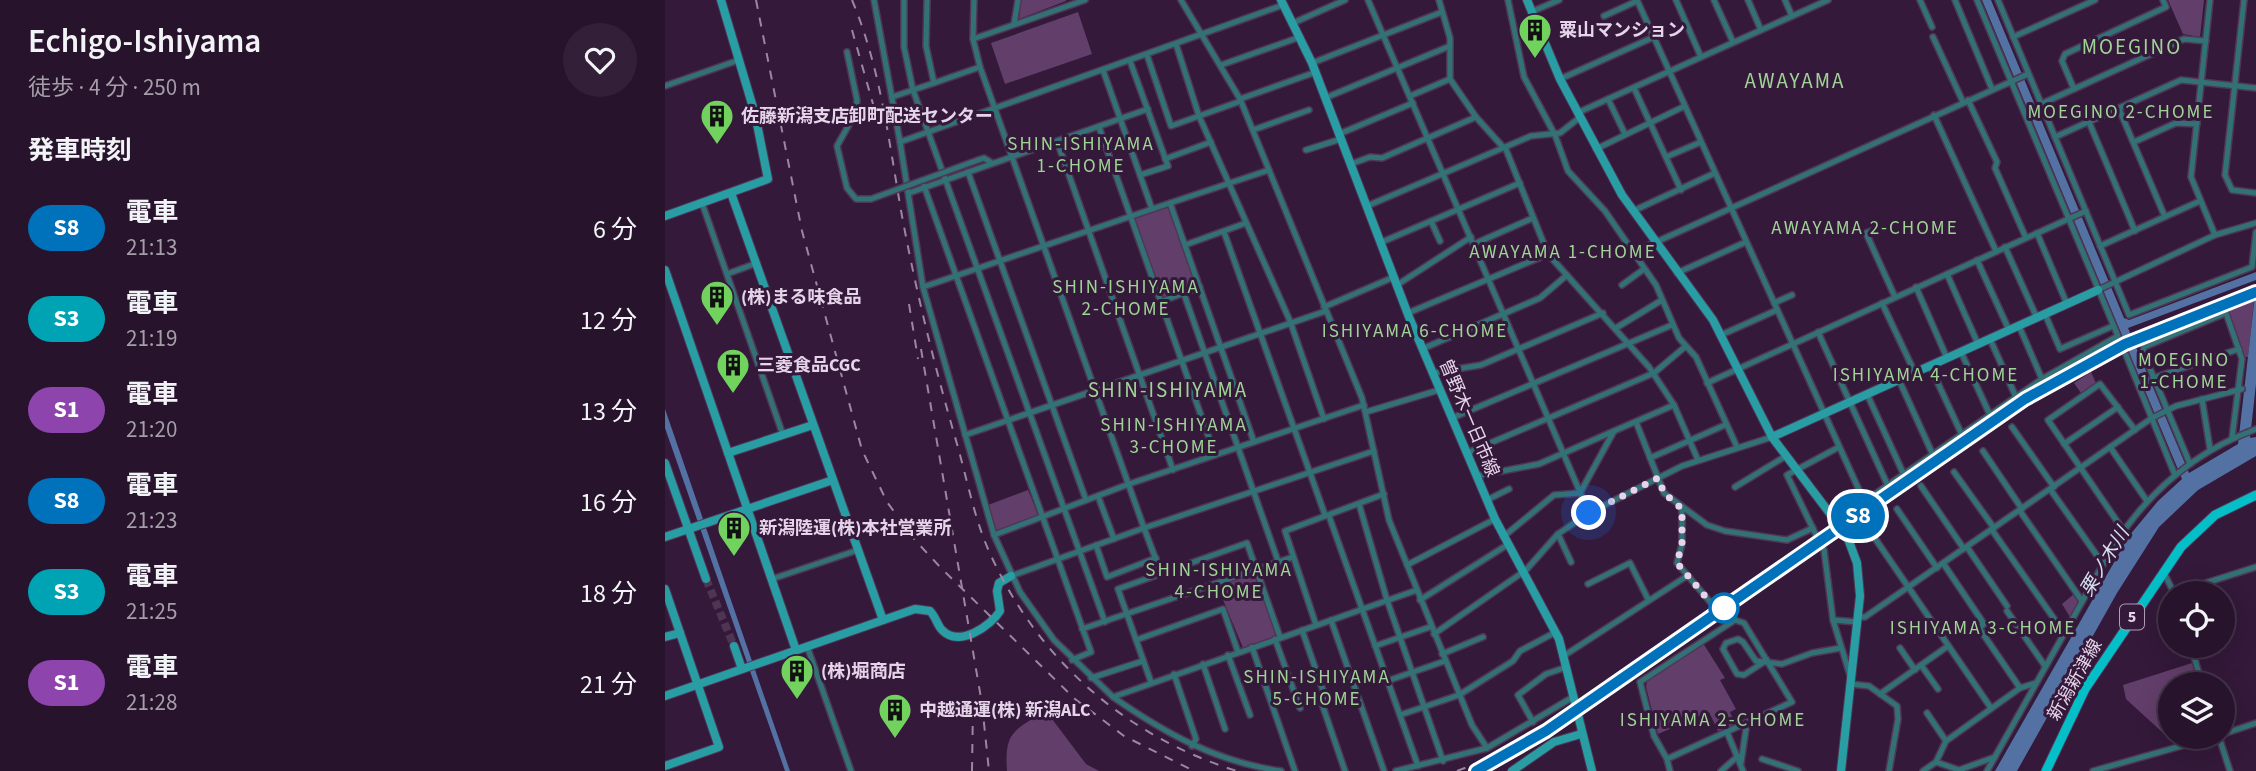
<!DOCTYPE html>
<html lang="ja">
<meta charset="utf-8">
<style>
:root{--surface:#27132c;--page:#332038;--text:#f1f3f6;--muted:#a49ea9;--line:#433248}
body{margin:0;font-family:"Source Sans 3","Noto Sans JP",sans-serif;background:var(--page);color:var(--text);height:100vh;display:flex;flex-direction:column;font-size:26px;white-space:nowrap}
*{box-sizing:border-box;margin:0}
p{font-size:23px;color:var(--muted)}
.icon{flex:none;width:38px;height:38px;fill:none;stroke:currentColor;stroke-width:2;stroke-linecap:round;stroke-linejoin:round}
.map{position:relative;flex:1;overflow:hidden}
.panel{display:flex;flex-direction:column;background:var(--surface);width:665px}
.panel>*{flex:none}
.badge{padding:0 14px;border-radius:23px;font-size:24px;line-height:46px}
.fabs{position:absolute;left:1493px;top:581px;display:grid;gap:14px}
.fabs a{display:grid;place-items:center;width:77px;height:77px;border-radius:50%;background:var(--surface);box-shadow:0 7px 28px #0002,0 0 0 2px var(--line);font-size:35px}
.you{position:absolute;width:35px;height:35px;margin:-18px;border:5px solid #fff;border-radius:50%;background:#1a73e8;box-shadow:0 0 0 10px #1a73e833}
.map>.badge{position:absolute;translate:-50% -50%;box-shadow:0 0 0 4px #fff}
h2{padding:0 28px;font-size:26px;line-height:63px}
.round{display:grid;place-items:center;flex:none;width:74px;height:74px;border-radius:37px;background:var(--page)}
.summary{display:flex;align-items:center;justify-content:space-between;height:119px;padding:0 28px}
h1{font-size:33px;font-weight:600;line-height:52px}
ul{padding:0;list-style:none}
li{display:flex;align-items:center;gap:21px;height:91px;padding:0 28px}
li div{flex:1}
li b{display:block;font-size:26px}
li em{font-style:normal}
li .badge{min-width:77px;font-weight:700;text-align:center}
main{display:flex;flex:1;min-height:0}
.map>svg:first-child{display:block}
</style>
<main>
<section class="panel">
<div class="summary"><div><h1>Echigo-Ishiyama</h1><p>徒歩 · 4 分 · 250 m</p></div><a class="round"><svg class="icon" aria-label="heart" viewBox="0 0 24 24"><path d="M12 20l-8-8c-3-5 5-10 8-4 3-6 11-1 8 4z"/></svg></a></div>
<h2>発車時刻</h2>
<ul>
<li><span class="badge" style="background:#0072bc;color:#fff">S8</span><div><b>電車</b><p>21:13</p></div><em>6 分</em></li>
<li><span class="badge" style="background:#00a3b4;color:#fff">S3</span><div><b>電車</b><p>21:19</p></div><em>12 分</em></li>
<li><span class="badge" style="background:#8e44ad;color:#fff">S1</span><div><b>電車</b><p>21:20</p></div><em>13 分</em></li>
<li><span class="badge" style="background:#0072bc;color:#fff">S8</span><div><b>電車</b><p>21:23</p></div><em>16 分</em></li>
<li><span class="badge" style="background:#00a3b4;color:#fff">S3</span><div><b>電車</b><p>21:25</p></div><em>18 分</em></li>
<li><span class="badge" style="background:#8e44ad;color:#fff">S1</span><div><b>電車</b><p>21:28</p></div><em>21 分</em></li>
</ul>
</section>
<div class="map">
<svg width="1591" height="771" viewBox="0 0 1591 771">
<rect width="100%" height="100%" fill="#34193a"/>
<g fill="#623e6a">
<polygon points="356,0 401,0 401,1 354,19"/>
<polygon points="1503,0 1539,0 1535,37 1518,34"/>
<polygon points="413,12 427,54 340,84 326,43"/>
<polygon points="503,206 532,287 497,299 468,218"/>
<polygon points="1589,301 1583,357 1580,357 1563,310"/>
<polygon points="1426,372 1431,383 1416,393 1409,383"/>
<polygon points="363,490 374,517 331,533 323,505"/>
<polygon points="588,572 611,633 610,636 578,648 552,585"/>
<polygon points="1409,594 1413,603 1405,617 1397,604"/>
<polygon points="1038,643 1060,678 1055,680 1071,709 1065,712 1070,724 1053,731 1044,712 993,734 981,687 982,681"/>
<polygon points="1527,663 1533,684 1505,684 1505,737 1526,737 1508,742 1461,699 1458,685"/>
<path d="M381 711 421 764 434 771H342C339 732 349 730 381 711Z"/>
</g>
<g fill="#5371a3">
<polygon points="1317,0 1326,0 1459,318 1464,320 1591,272 1591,280 1463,328 1524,473 1573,444 1591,286 1591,384 1585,438 1591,437 1591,456 1533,490 1494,527 1452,593 1352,771 1330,771 1464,536 1493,501 1517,479"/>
<polygon points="0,409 125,771 120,771 0,428"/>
</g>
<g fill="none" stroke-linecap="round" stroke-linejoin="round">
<polyline stroke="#4f3554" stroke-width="8" stroke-dasharray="8 4" stroke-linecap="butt" points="41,579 69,646"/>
<defs>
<g id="street">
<polyline points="209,0 235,142 618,5"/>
<polyline points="239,0 239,47 248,90 440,622"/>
<polyline points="309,0 308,39 315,67 479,528 709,451"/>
<polyline points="516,0 575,99 697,398 724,520 807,725 822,748 908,697"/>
<polyline points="703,0 924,513"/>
<polyline points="774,0 785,38 785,79 811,117 838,147"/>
<polyline points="843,0 859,77 890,135 903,171 940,211 991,285 1014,338 1031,357 1072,447"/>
<polyline points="972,0 1199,501"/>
<polyline points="1011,0 1036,57"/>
<polyline points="1049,0 1068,42"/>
<polyline points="1083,0 1096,30"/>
<polyline points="1120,0 1127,16"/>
<polyline points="1255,0 1267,27"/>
<polyline points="1290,0 1327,89"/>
<polyline points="1333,0 1464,315 1587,267 1591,232"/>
<polyline points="1545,0 1526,177 1550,235"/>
<polyline points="1579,0 1560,175 1567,190 1591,193"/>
<polyline points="866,12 894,0"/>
<polyline points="939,16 972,1"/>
<polyline points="628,23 680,0"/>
<polyline points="349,24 353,0"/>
<polyline points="1268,37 1298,102"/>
<polyline points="1348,37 1430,0"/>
<polyline points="308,39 420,0"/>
<polyline points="511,44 534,116 625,321 659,419"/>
<polyline points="182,52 192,100 191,112"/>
<polyline points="482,55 506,126 576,101"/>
<polyline points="465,61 503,166 475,175"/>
<polyline points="647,63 777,12"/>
<polyline points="556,65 635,37"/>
<polyline points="438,70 487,209"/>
<polyline points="895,79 989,37"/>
<polyline points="269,83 315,67"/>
<polyline points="0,86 74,60"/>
<polyline points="969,88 1016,190"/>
<polyline points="1409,89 1397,61 1400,54 1501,7 1498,0"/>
<polyline points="745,96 785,79"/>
<polyline points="227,97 269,83 261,46 262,0"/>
<polyline points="660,98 785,46"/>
<polyline points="575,99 651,72"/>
<polyline points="943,99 960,134"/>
<polyline points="1303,100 1332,162 1330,168 1361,238"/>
<polyline points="1376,104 1519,39 1541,41"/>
<polyline points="1454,109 1500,217"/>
<polyline points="912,113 1163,0"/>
<polyline points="1269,115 1331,251"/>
<polyline points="1424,122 1470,231"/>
<polyline points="434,127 550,455"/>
<polyline points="588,130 644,110"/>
<polyline points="674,134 748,103"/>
<polyline points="1390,137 1516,80 1591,88"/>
<polyline points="392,141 508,470"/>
<polyline points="235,142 258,287 329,535 355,592 389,640 448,697 752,590"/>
<polyline points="1469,142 1511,123 1532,124"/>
<polyline points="840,147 883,254 984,367 1009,405 1033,460"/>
<polyline points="931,149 1020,106"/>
<polyline points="641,150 676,139"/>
<polyline points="1001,157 1036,142"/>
<polyline points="500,159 546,142"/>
<polyline points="313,160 319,158 327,163"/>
<polyline points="686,164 705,157 717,158 811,117"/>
<polyline points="303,172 421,500"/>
<polyline points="259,186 426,652 407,660"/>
<polyline points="244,193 483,109"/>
<polyline points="37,203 118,435"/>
<polyline points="702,206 866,136 895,133 914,118"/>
<polyline points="968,211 1050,173"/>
<polyline points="766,221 775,241"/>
<polyline points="1209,230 1201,233 1230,297"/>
<polyline points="559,232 660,515"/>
<polyline points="1372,233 1402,304"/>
<polyline points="717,242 855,183"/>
<polyline points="809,244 868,218"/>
<polyline points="520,245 581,223"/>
<polyline points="1435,246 1535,201"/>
<polyline points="1340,247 1372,318"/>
<polyline points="969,252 1363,74"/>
<polyline points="1312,260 1344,330"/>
<polyline points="1012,273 1081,242"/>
<polyline points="62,274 92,263"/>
<polyline points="1282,274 1313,344"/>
<polyline points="732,285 806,237"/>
<polyline points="957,285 979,269"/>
<polyline points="258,287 505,203"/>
<polyline points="1251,287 1282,358"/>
<polyline points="1433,290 1550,235 1591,223"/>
<polyline points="519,294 613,561"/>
<polyline points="495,302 535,287"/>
<polyline points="1109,303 1127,295"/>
<polyline points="1217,303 1250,373"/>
<polyline points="659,307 729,277"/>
<polyline points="743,313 883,254"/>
<polyline points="1380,314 1395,349 1448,326"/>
<polyline points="1354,326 1377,379"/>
<polyline points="951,328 997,300"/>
<polyline points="1153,332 1223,486"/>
<polyline points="1056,335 1112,310"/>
<polyline points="1325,339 1351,397"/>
<polyline points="757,349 875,298 902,275"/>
<polyline points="1296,352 1325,415"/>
<polyline points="1461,355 1510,475"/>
<polyline points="1265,366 1297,435"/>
<polyline points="767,373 816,365 938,313"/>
<polyline points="1488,378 1574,349"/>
<polyline points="1234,380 1268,455"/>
<polyline points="1042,383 1421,211"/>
<polyline points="1202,394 1239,475"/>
<polyline points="1537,399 1545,449"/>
<polyline points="701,412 774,390"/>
<polyline points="787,418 1007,325"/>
<polyline points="971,422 999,493 1042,525 1060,531 1122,540 1148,528"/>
<polyline points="1347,427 1389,487"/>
<polyline points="300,435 661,311"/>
<polyline points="589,442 505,203 604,170"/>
<polyline points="1399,444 1453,407"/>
<polyline points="1445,447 1482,501"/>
<polyline points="1318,451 1357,509"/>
<polyline points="802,453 989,373 1021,346"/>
<polyline points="985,458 1060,425"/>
<polyline points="1525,464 1478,352 1479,347 1561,313 1577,359 1567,438"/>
<polyline points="1289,472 1329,528"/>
<polyline points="811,476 874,464 949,431"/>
<polyline points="1256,486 1299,549"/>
<polyline points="1070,487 1121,456"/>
<polyline points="1385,489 1438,564"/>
<polyline points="433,496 449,539"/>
<polyline points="822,500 844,489"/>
<polyline points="694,504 722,600 778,761"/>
<polyline points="1017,509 1017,544 1012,563 1046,603"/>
<polyline points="1232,509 1272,568"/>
<polyline points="1355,511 1417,601"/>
<polyline points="1184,512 1377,379 1453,336 1312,0"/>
<polyline points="664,516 753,766"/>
<polyline points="1327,530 1399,633"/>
<polyline points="1458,530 1383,420 1435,384 1470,430"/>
<polyline points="893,534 906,562"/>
<polyline points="1207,534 1326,708"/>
<polyline points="329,535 464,484 699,405"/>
<polyline points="838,537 889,495 915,493 949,431 1009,405"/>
<polyline points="1152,537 1122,475 1174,447"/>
<polyline points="431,545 442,577 491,558"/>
<polyline points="1302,547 1342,606"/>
<polyline points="1159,550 1168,620 1185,675"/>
<polyline points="1278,563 1319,624 1314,628 1355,688"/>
<polyline points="742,565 830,519"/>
<polyline points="1498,571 1509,593"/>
<polyline points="346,576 479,528 496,573"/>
<polyline points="107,579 193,550"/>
<polyline points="923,584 965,563 983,599"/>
<polyline points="1509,593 1591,567"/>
<polyline points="755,600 842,545"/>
<polyline points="1342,611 1380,666"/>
<polyline points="1194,617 1200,617 1487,418 1511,406 1577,389"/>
<polyline points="666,620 719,771"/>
<polygon points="1070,620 1079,623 1127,702 1002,759 989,736 975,682"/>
<polyline points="1168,620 1193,622"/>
<polyline points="651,625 620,531 719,494"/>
<polyline points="417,629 628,557"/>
<polyline points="637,630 660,696 657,704 680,771"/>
<polyline points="769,634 861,570 893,534 924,513 1017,466 1107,437"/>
<polyline points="610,639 635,708"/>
<polyline points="471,640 558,609 573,652"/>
<polyline points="142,646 186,771"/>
<polyline points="710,646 765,627"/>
<polyline points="1526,646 1537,684"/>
<polyline points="587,647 630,771"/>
<polyline points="1235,648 1250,670"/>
<polyline points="777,654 818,637"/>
<polyline points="563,655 585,715"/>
<polyline points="900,655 1022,576"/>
<polyline points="1102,660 1079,675 1072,674 1058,649 1061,643 1073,639 1078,642 1091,661 1117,664 1147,653 1176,648"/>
<polyline points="538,664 560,729"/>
<polyline points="1256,665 1273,689"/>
<polyline points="509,674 531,739 527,746"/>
<polyline points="426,678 478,661"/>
<polyline points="722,681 780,661"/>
<polyline points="486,682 453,589 582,543 615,637"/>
<polyline points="1185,684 1204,686 1232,706 1233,719 1224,771"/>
<polyline points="1215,694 1283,646"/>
<path d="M448 697C501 734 552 762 616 771"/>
<polyline points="1262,713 1281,741"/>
<polyline points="735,715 794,695 848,661 855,651 891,632"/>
<polyline points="868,722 853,695 881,674 902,667"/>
<polyline points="1062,732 1078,771"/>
<polyline points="1558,734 1591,723"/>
<polyline points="1554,737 1565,771"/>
<polyline points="1002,759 1005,771"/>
<polyline points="1097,759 1133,771"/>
<polyline points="1271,762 1281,741 1355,688 1371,683"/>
<polyline points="1076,763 1082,722"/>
<polyline points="731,771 822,748"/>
<polyline points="1056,771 1073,756"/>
<polyline points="1258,771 1271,762 1294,770 1330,757"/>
<path d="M1322 771 1449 545C1484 491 1531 451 1591 429"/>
<polyline points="1428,771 1548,737"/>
</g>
<g id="secondary">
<polyline points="616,0 647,63 744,317 830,519 894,639 927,771"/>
<polyline points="862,0 895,79 957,195 1048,320 1107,437 1182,536 1192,563 1195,596 1176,771"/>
<polyline points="66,193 218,620"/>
<polyline points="0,216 103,179 90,114 56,0"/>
<polyline points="0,270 131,650"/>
<polyline points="1107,437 1433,290"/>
<polyline points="63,453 148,425"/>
<polyline points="0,463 41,579"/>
<polyline points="0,537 168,480"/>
<polyline points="0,589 54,747 0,766"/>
<polyline points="0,637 15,633"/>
<polyline points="69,646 77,669"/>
<path d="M0 696 250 609 265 611C271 617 272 625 277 630 294 648 326 626 335 611L332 591 334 583 346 576"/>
<polyline points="847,771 889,742 916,734"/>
</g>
<polyline id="primary" points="1381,771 1420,689 1516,547 1550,515 1591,495"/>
</defs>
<use href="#street" stroke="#503756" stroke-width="8"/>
<use href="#secondary" stroke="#503756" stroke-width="10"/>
<use href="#primary" stroke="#503756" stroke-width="11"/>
<use href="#street" stroke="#327276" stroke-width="5"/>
<use href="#secondary" stroke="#289ea4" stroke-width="8"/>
<use href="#primary" stroke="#04bfc7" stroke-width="9"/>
<g stroke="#9c87a1" stroke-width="2" stroke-dasharray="9 9" stroke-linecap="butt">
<polyline points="91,0 137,231 197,450 222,502 250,540 276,568 410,699 459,736 529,771"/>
<path d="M187 0C216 69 224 143 237 216 251 291 269 364 290 437 301 474 308 514 323 549 371 658 459 736 572 771"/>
<polyline points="187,30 208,104"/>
<polyline points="244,304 253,359"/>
<polyline points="256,349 317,704 324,771"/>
<polyline points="307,771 308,705"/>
<polyline points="792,771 838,753"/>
<polyline points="824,771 1360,399 1460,344 1591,292"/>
</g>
<defs>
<polyline id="street-bridge" points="191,112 172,146 182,188 191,199 206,199 313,160"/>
</defs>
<use href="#street-bridge" stroke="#503756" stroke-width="8" stroke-linecap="butt"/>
<use href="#street-bridge" stroke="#327276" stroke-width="5"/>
</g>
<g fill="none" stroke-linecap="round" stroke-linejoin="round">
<defs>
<polyline id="line" points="811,771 881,731 1360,399 1460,344 1591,292"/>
</defs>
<use href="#line" stroke="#fff" stroke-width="16"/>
<use href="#line" stroke="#0072bc" stroke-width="10"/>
<polyline stroke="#e6d5ea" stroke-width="7" stroke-dasharray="0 12.6" points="924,513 993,478 999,493 1017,509 1017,544 1012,563 1046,603 1059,608"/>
</g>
<defs>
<symbol id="building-pin" viewBox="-11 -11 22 30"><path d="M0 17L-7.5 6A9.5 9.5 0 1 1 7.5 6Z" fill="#72d25e" stroke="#34193a"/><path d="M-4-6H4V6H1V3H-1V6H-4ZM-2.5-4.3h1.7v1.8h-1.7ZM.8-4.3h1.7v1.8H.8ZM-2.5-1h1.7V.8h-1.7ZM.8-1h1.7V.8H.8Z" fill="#111"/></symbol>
</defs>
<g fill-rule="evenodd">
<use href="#building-pin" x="851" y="11" width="38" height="52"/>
<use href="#building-pin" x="33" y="97" width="38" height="52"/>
<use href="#building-pin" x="33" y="278" width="38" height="52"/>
<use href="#building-pin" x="49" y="346" width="38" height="52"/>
<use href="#building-pin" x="50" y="509" width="38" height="52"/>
<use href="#building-pin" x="113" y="652" width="38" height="52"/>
<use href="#building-pin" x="211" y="691" width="38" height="52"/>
</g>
<circle fill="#fff" stroke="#0072bc" stroke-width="3.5" cx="1059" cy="608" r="14"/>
<g text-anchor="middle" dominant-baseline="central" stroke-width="6" stroke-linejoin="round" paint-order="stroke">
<rect fill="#34193a" stroke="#b19db5" stroke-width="2" x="1455" y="604.5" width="24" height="25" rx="5"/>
<g font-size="16" font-weight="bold" fill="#e6d5ea">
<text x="1467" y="617">5</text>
</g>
<g font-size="18" font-weight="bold" fill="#e6d5ea" stroke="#34193a" text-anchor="start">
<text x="894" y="30">粟山マンション</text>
<text x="76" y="116">佐藤新潟支店卸町配送センター</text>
<text x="76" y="297">(株)まる味食品</text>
<text x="92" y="365">三菱食品CGC</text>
<text x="94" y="528">新潟陸運(株)本社営業所</text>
<text x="156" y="671">(株)堀商店</text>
<text x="254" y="710">中越通運(株) 新潟ALC</text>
</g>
<g font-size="18" fill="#e6d5ea" stroke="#34193a">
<text transform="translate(804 418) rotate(67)">曽野木一日市線</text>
<text transform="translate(1410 680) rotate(-60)">新潟新津線</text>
</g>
<g font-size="19" letter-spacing="2" fill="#a0d496" stroke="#34193a">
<text x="1456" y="112">MOEGINO 2-CHOME</text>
<text x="416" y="144">SHIN-ISHIYAMA<tspan x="416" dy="22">1-CHOME</tspan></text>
<text x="1200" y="228">AWAYAMA 2-CHOME</text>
<text x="898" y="252">AWAYAMA 1-CHOME</text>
<text x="461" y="287">SHIN-ISHIYAMA<tspan x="461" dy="22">2-CHOME</tspan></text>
<text x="750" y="331">ISHIYAMA 6-CHOME</text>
<text x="1519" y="360">MOEGINO<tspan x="1519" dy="22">1-CHOME</tspan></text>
<text x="1261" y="375">ISHIYAMA 4-CHOME</text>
<text x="509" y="425">SHIN-ISHIYAMA<tspan x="509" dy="22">3-CHOME</tspan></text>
<text x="554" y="570">SHIN-ISHIYAMA<tspan x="554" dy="22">4-CHOME</tspan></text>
<text x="1318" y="628">ISHIYAMA 3-CHOME</text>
<text x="652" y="677">SHIN-ISHIYAMA<tspan x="652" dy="22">5-CHOME</tspan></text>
<text x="1048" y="720">ISHIYAMA 2-CHOME</text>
</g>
<g font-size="19" font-style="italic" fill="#d7e0f0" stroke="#34193a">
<text transform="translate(1440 562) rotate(-59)">栗ノ木川</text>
</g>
<g font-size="21" letter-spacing="2" fill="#a0d496" stroke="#34193a">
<text x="1467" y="47">MOEGINO</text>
<text x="1130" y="81">AWAYAMA</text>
<text x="503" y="390">SHIN-ISHIYAMA</text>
</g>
</g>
</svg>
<div class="fabs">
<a><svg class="icon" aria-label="locate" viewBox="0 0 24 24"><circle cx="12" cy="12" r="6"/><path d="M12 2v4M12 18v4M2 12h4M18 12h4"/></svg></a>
<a><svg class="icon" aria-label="layers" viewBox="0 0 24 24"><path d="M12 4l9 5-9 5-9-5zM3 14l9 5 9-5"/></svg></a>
</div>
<div class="you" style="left:924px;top:513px"></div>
<b class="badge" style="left:1193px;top:516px;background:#0072bc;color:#fff">S8</b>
</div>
</main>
